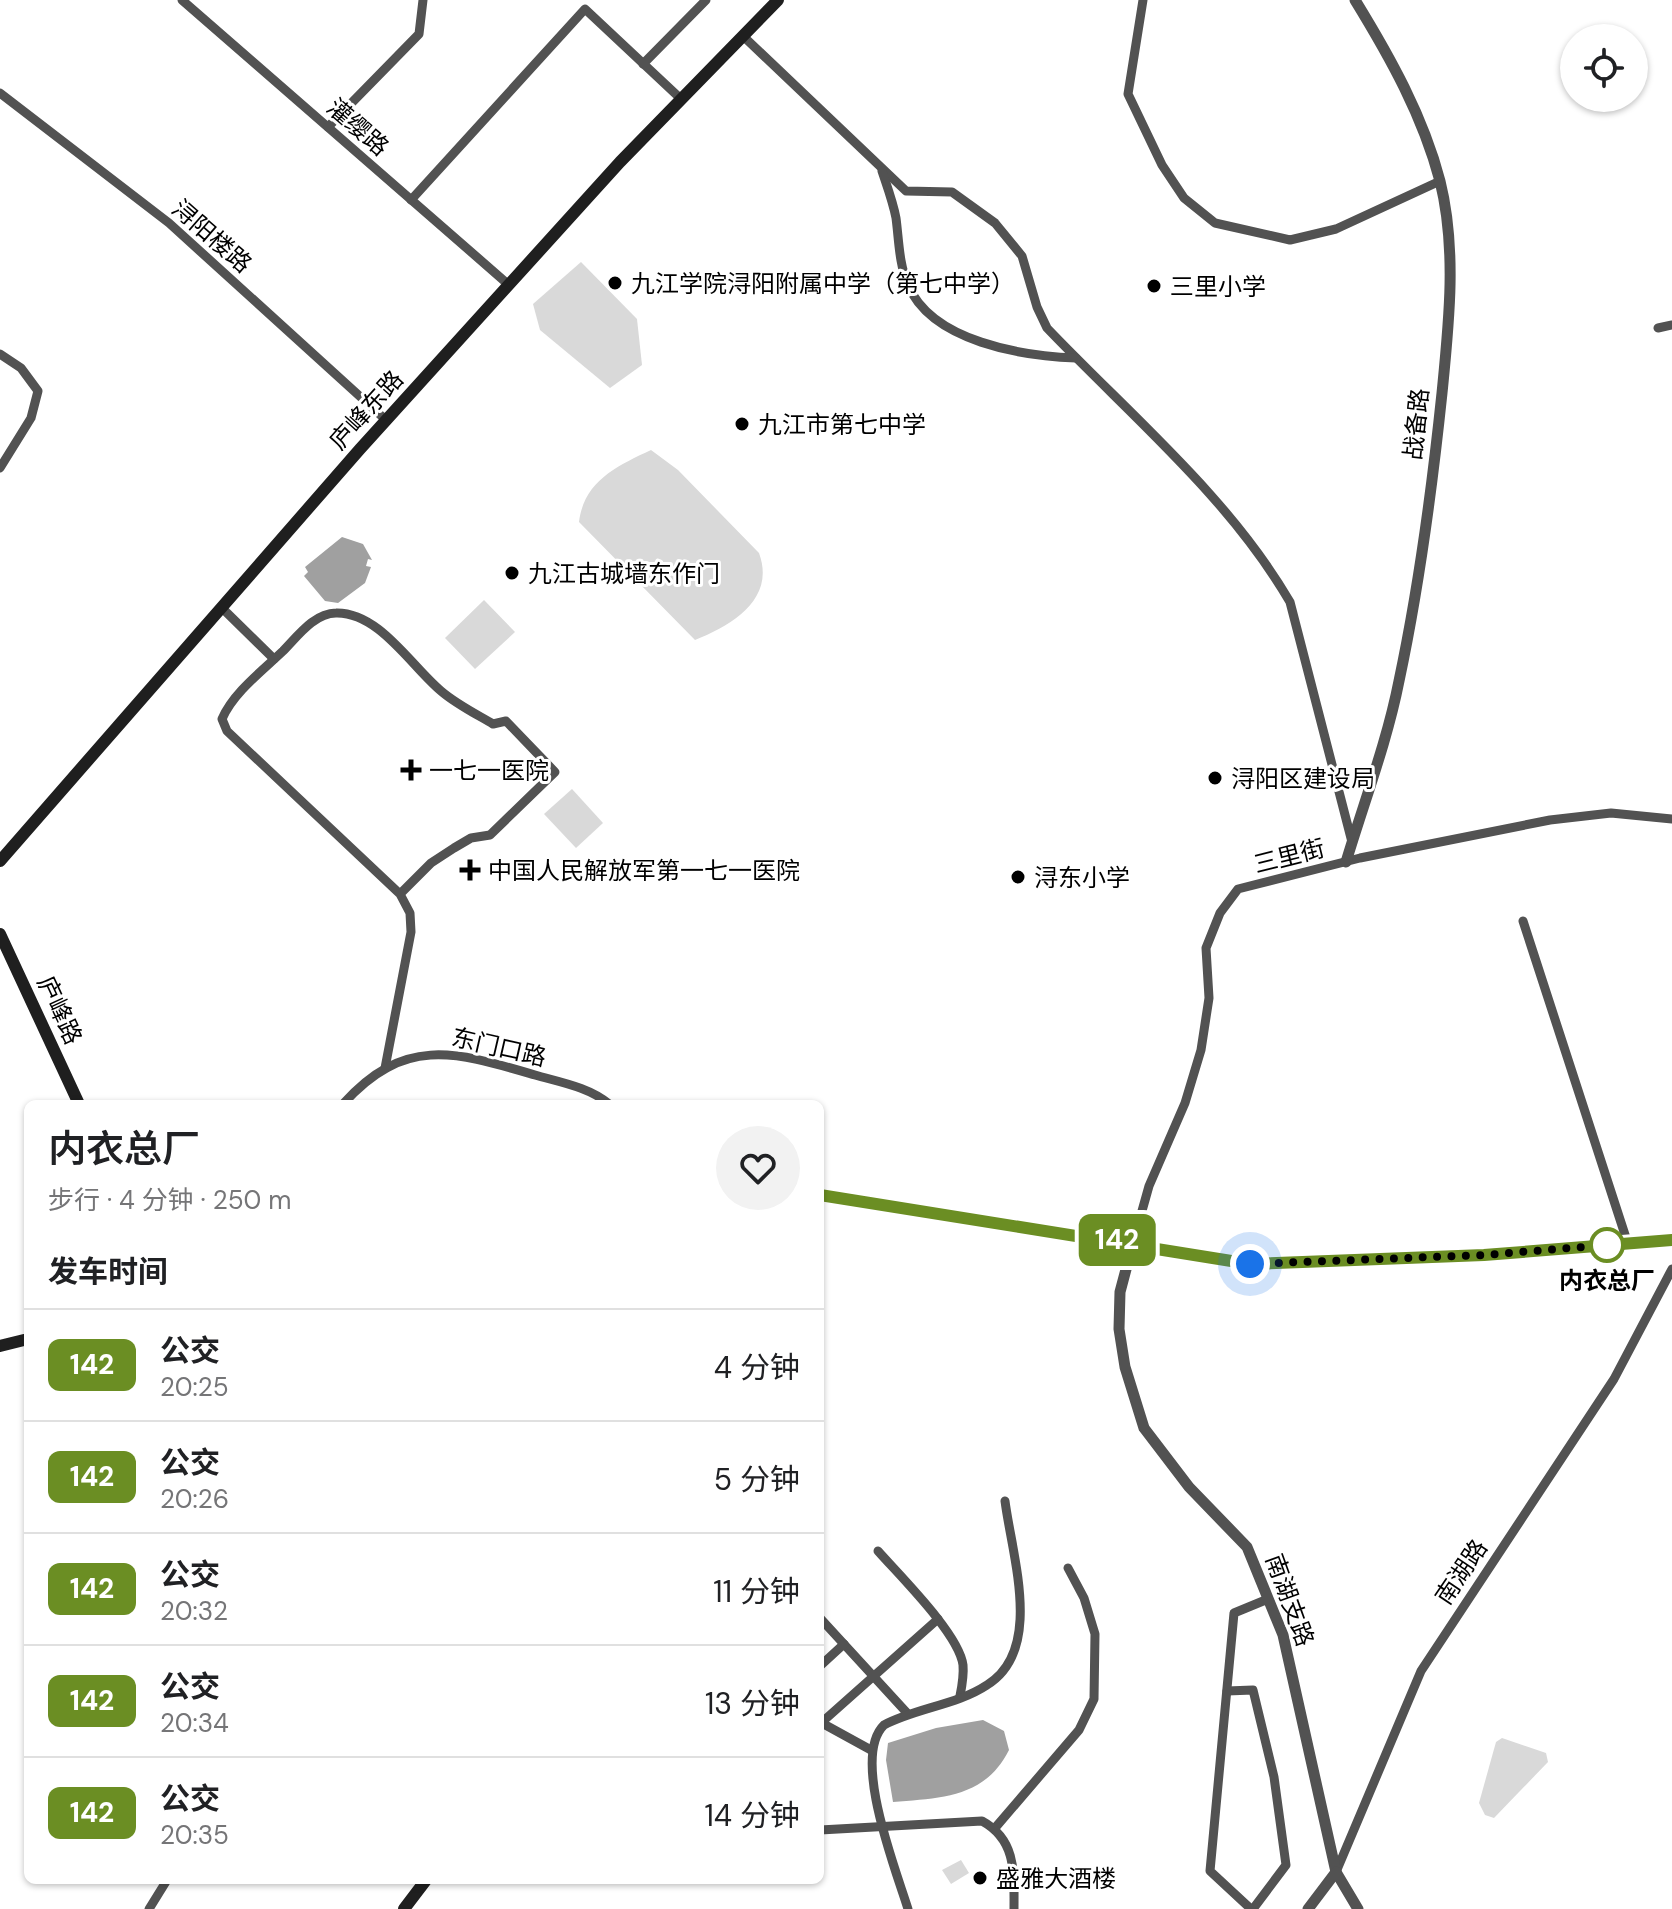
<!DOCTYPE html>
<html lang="zh">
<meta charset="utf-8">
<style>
:root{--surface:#fff;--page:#f2f2f2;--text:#202124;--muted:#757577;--line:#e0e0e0}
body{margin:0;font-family:"DM Sans","Noto Sans SC",sans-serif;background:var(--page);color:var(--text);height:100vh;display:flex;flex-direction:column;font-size:30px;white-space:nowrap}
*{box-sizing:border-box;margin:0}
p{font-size:26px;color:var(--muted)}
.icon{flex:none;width:44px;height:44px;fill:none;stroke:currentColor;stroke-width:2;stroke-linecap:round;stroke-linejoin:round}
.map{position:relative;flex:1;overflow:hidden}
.sheet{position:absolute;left:24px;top:1100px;width:800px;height:784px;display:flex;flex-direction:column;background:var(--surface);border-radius:12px;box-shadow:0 2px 6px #0004}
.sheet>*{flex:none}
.badge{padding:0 16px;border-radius:12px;font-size:28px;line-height:52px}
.fabs{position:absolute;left:1560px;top:24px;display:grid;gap:16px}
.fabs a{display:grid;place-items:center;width:88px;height:88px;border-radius:50%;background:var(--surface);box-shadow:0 2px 6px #0004;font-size:40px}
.you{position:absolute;width:40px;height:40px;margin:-20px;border:6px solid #fff;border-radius:50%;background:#1a73e8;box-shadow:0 0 0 12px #1a73e833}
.map>.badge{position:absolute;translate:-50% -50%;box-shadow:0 0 0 4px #fff}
h2{padding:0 24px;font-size:30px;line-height:72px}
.round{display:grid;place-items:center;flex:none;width:84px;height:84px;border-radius:42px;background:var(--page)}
.summary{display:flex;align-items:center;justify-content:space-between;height:136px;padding:0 24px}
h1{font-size:38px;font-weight:600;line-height:60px}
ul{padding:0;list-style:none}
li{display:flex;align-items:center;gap:24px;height:112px;padding:0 24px;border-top:2px solid var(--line)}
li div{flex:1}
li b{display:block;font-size:30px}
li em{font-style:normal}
li .badge{min-width:88px;font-weight:700;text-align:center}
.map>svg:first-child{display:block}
</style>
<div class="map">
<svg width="1672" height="1909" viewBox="0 0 1672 1909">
<rect width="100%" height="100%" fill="#fff"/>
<g fill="#d9d9d9">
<polygon points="581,262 637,319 642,365 610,388 540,330 533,304"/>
<path d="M651 450 678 470 759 553C776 599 732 625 695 640L579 522C584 481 617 466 651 450Z"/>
<polygon points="484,600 515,632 475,669 445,638"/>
<polygon points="572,789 603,823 576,848 544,814"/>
<polygon points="1502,1738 1546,1753 1548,1762 1494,1818 1485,1815 1479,1803 1496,1742"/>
<polygon points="961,1860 969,1873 951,1884 942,1870"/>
</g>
<g fill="#a0a0a0">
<polygon points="342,537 363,544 372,560 368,559 366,566 371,567 365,583 338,603 325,601 304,576 308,572 305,567"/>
<path d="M983 1720 1004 1731 1009 1750C985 1798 941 1798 893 1802L886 1760 888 1743 936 1728Z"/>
</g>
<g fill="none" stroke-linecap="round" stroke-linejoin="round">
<g stroke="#525252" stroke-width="9">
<polyline points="182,0 509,285"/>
<polyline points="1143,0 1128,94 1162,165 1184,198 1215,223 1290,240 1336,229 1440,181"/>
<path d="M743 36 906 191 952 192 995 223 1022 256 1037 307 1047 328C1130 415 1229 497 1290 602L1352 842"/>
<polyline points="643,64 706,0"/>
<polyline points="0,93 169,223 387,421"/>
<polyline points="328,127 419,34 423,0"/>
<path d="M882 171C887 186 893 202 896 218 899 241 899 264 908 285 932 342 1023 356 1076 358"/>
<polyline points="411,200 585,9 681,99"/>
<polyline points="1658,328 1672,325"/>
<polyline points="0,354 21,368 38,391 31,418 0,468"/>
<polyline points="221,607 274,659"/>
<polyline points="1523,921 1628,1244"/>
<path d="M385 1068 411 932 410 913 400 894 227 731 222 719C233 693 262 671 283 651 297 637 314 613 336 613 379 612 411 666 441 691 456 704 476 714 493 724L506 721 555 772 490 835 471 838 454 848 431 863 400 894"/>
<path d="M343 1104C405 1035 456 1052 535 1075 559 1082 589 1087 609 1104"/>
<polyline points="1133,1243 1149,1186 1185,1103 1201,1050 1209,998 1206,948 1220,913 1238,889 1360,858 1550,820 1611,813 1672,819"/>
<path d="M878 1551C900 1576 959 1634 963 1665 964 1676 962 1686 960 1696"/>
<polyline points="820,1618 908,1714"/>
<polyline points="820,1666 844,1644"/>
<polyline points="1227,1691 1253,1690 1274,1777 1286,1865 1253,1909"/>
<polyline points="820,1722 871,1750"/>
<polyline points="821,1723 938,1619"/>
<polyline points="995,1828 1079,1730 1094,1699 1095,1634 1084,1598 1068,1568"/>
<path d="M820 1830 982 1821C1017 1840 1014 1874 1014 1909"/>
<polyline points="1336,1872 1421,1671 1614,1379 1672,1269"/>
<polyline points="149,1909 167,1880"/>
<path d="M908 1909C896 1870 851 1757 884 1725 916 1708 957 1705 987 1685 1044 1650 1012 1556 1005 1501"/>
<polyline points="1251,1909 1210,1871 1234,1613 1268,1599"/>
</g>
<g stroke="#525252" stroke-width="11">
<path d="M1346 862C1364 802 1387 742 1399 681 1419 587 1432 489 1442 393 1449 323 1457 249 1440 181 1423 116 1390 57 1355 0"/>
<polyline points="1133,1243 1120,1292 1119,1329 1125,1367 1144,1428 1189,1487 1247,1547 1283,1635 1336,1872 1358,1909"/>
<polyline points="1308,1909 1336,1872"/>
</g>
<g stroke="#1f1f1f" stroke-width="12">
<polyline points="0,861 360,449 620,162 778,0"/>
<polyline points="0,934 79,1104"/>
<polyline points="820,1195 1250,1264 1484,1255 1672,1240"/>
<polyline points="0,1346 28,1339"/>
<polyline points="404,1909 426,1880"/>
</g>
</g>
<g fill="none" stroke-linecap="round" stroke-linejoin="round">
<defs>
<polyline id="line" points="820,1195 1250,1264 1484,1255 1672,1240"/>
</defs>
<use href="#line" stroke="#fff" stroke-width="18"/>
<use href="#line" stroke="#6b8e23" stroke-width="12"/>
<polyline stroke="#000" stroke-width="8" stroke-dasharray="0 14.4" points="1250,1264 1484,1255 1607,1245"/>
</g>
<g fill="#000" stroke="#fff" stroke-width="3">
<circle cx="615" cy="283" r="8"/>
<circle cx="1154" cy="286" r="8"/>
<circle cx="742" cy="424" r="8"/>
<circle cx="512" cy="573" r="8"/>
<path d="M407 758h8v8h8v8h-8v8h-8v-8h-8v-8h8z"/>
<circle cx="1215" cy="778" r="8"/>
<path d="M466 858h8v8h8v8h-8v8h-8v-8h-8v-8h8z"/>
<circle cx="1018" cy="877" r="8"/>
<circle cx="980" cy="1878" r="8"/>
</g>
<circle fill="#fff" stroke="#6b8e23" stroke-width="4" cx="1607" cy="1245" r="16"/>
<g text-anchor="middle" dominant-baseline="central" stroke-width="6" stroke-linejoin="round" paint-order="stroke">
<g font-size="24" fill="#000" stroke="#fff">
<text transform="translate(358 127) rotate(41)">灌缨路</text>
<text transform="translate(212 236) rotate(41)">浔阳楼路</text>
<text transform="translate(366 410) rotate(-48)">庐峰东路</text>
<text transform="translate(1416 424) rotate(-84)">战备路</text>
<text transform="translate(1289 856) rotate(-14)">三里街</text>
<text transform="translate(60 1010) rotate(65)">庐峰路</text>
<text transform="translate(499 1047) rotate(13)">东门口路</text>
<text transform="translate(1461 1572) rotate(-56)">南湖路</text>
<text transform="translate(1290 1600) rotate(70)">南湖支路</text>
</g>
<g font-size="24" fill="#000" stroke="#fff" text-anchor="start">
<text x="631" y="283">九江学院浔阳附属中学（第七中学）</text>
<text x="1170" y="286">三里小学</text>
<text x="758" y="424">九江市第七中学</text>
<text x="528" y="573">九江古城墙东作门</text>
<text x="429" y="770">一七一医院</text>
<text x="1231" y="778">浔阳区建设局</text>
<text x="488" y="870">中国人民解放军第一七一医院</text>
<text x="1034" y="877">浔东小学</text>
<text x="996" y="1878">盛雅大酒楼</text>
</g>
<g font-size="24" font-weight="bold" fill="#000" stroke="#fff">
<text x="1607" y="1280">内衣总厂</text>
</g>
</g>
</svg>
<div class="fabs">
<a><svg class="icon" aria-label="locate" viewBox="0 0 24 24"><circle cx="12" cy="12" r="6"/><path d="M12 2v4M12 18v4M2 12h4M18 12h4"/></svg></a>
</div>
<div class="you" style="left:1250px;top:1264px"></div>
<b class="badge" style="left:1117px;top:1240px;background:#6b8e23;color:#fff">142</b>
<section class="sheet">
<div class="summary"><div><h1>内衣总厂</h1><p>步行 · 4 分钟 · 250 m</p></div><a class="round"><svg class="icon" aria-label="heart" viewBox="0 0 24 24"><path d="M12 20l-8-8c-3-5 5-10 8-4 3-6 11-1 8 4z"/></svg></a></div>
<h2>发车时间</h2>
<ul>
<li><span class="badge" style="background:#6b8e23;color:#fff">142</span><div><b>公交</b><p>20:25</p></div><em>4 分钟</em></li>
<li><span class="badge" style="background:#6b8e23;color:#fff">142</span><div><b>公交</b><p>20:26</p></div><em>5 分钟</em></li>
<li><span class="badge" style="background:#6b8e23;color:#fff">142</span><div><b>公交</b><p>20:32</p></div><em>11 分钟</em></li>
<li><span class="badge" style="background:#6b8e23;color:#fff">142</span><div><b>公交</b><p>20:34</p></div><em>13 分钟</em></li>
<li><span class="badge" style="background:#6b8e23;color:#fff">142</span><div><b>公交</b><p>20:35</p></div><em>14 分钟</em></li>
</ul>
</section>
</div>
